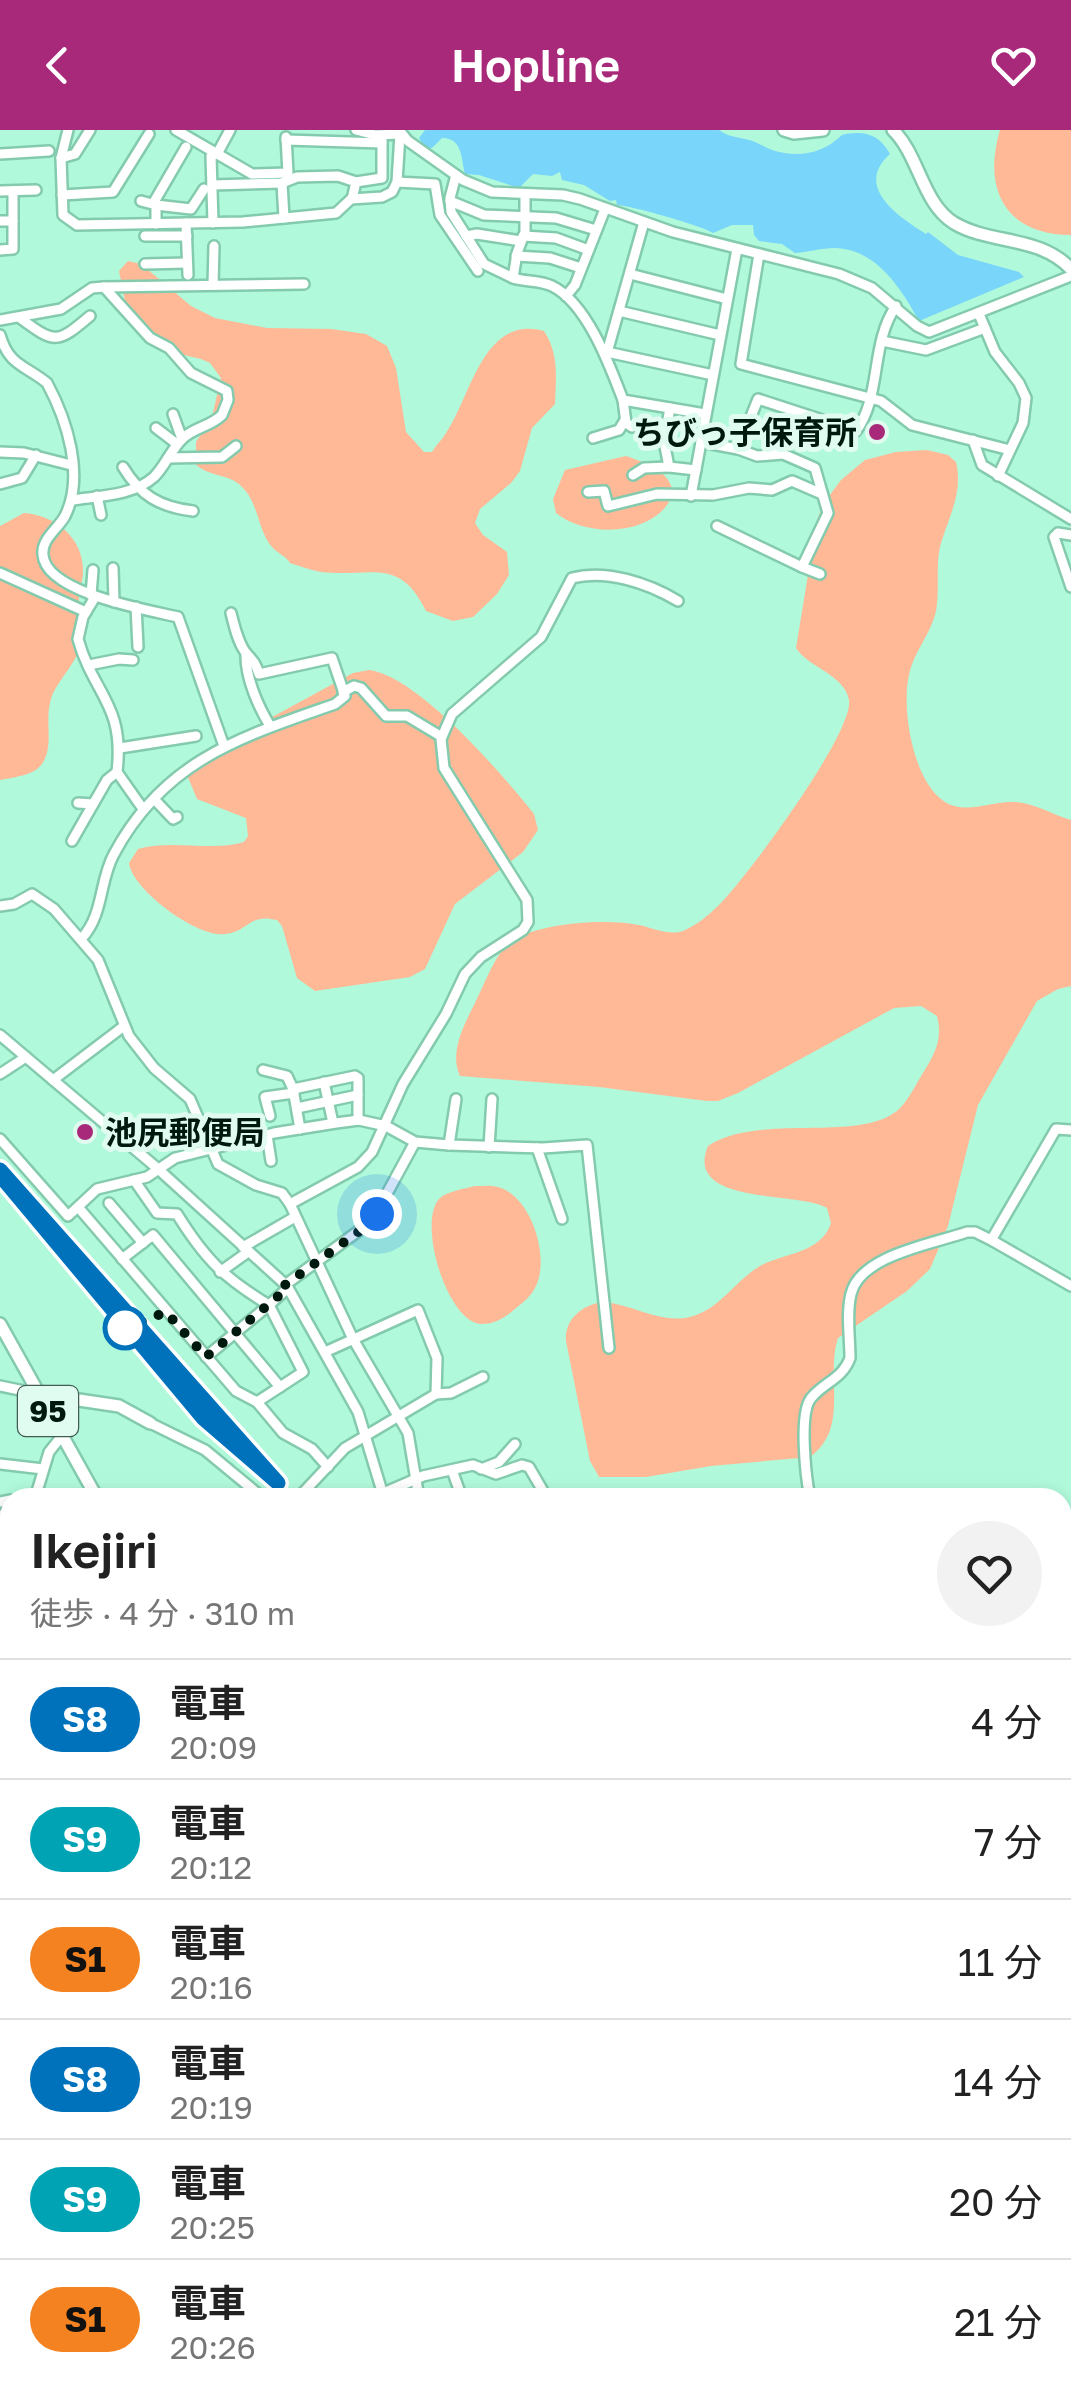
<!DOCTYPE html>
<html lang="ja">
<meta charset="utf-8">
<style>
:root{--surface:#fff;--page:#f2f2f2;--text:#222;--muted:#767676;--line:#e0e0e0;--accent:#a82979}
body{margin:0;font-family:"Golos Text","Noto Sans JP",sans-serif;background:var(--page);color:var(--text);height:100vh;display:flex;flex-direction:column;font-size:38px;white-space:nowrap}
*{box-sizing:border-box;margin:0}
p{font-size:32px;color:var(--muted)}
.icon{flex:none;width:55px;height:55px;fill:none;stroke:currentColor;stroke-width:2;stroke-linecap:round;stroke-linejoin:round}
.map{position:relative;flex:1;overflow:hidden}
.drawer{position:absolute;left:0px;top:1358px;width:1072px;height:912px;display:flex;flex-direction:column;background:var(--surface);border-radius:30px 30px 0 0;box-shadow:0 5px 15px #0003}
.drawer>*{flex:none}
.badge{padding:0 20px;border-radius:32px;font-size:35px;line-height:65px}
.you{position:absolute;width:50px;height:50px;margin:-25px;border:8px solid #fff;border-radius:50%;background:#1a73e8;box-shadow:0 0 0 15px #1a73e833}
.map>.badge{position:absolute;translate:-50% -50%;box-shadow:0 0 0 5px #fff}
.round{display:grid;place-items:center;flex:none;width:105px;height:105px;border-radius:52px;background:var(--page)}
.overview{display:flex;align-items:center;justify-content:space-between;height:170px;padding:0 30px}
h1{font-size:48px;font-weight:600;line-height:75px}
ul{padding:0;list-style:none}
li{display:flex;align-items:center;gap:30px;height:120px;padding:0 30px;border-top:2px solid var(--line)}
li div{flex:1}
li b{display:block;font-size:38px}
li em{font-style:normal}
li .badge{min-width:110px;font-weight:700;text-align:center}
header{display:flex;justify-content:space-between;align-items:center;height:130px;padding:0 30px;background:var(--accent);color:#fff;font-size:45px;font-weight:600}
.map>svg:first-child{display:block}
</style>
<header><svg class="icon" aria-label="back" viewBox="0 0 24 24"><path d="M15 5l-7 7 7 7"/></svg>Hopline<svg class="icon" aria-label="heart" viewBox="0 0 24 24"><path d="M12 20l-8-8c-3-5 5-10 8-4 3-6 11-1 8 4z"/></svg></header>
<div class="map">
<svg width="1071" height="2268" viewBox="0 0 1071 2268">
<rect width="100%" height="100%" fill="#b1f9db"/>
<g fill="#ffb997">
<path d="M1000 0H1071V105C1006 105 982 60 1000 0Z"/>
<path d="M128 131 141 134 191 176 215 188 267 198 331 199 366 204 387 216 396 238 406 302 424 322H432C436 315 442 310 446 303 471 267 483 184 544 201 559 224 556 247 555 274L532 298 520 341 511 353 480 379 475 393 483 405 507 422 509 445 497 464 473 487 453 491 426 481C399 425 370 448 321 442 311 440 300 436 290 433 285 425 278 424 272 417 256 398 260 372 239 354 226 344 209 346 196 335V312L212 287 221 248 210 233 201 229 167 221 126 176 119 141Z"/>
<path d="M927 320 948 325 956 332C963 362 950 384 941 413 935 434 940 459 936 481 931 504 914 521 909 545 901 579 913 652 945 672 966 685 991 671 1013 672 1033 672 1052 685 1071 690V856L1058 859 1037 871 978 975 948 1096 930 1139 907 1161 838 1208C825 1248 850 1298 810 1327L711 1336 646 1347H599L590 1331 566 1211C564 1189 584 1173 605 1172 633 1175 661 1194 690 1187 719 1180 735 1151 760 1136 783 1123 821 1124 831 1093L827 1078C799 1061 683 1076 708 1016 759 981 867 1016 902 976 910 967 916 954 923 943 935 923 943 910 937 886L921 876 894 878 738 963 718 971H707L599 957 460 946C449 923 464 895 474 875 484 856 493 829 507 815 532 792 607 788 639 795 654 798 668 806 683 801 697 795 709 785 720 774 746 748 854 603 849 570 844 544 809 538 796 518L817 390 824 373 841 350 865 330 896 322Z"/>
<path d="M626 326C646 333 671 341 673 364 657 406 588 409 556 383L553 369 565 340Z"/>
<path d="M24 383C55 385 84 408 83 442 83 450 80 457 79 465 78 483 84 501 79 519 73 539 54 553 50 573 45 593 54 616 42 634 33 646 14 647 0 650V396Z"/>
<path d="M369 540C418 546 503 645 534 684L538 700 523 722 455 774 425 839 410 847 315 861 297 848 282 796 277 790C249 783 249 801 226 804 199 809 132 760 129 733L138 719C172 709 211 722 244 712L248 706 246 688 197 669 187 645 206 623 353 543Z"/>
<path d="M475 1056C482 1056 491 1055 498 1057 531 1066 550 1126 536 1156 532 1165 524 1172 516 1178 506 1187 495 1194 482 1194 448 1194 417 1094 439 1069 447 1061 464 1059 475 1056Z"/>
</g>
<path fill="#79d5fa" d="M425 0H719C727 6 735 7 745 9 755 10 765 18 775 21 801 28 823 23 842 5 864 0 879 4 890 24 853 57 899 87 926 104L928 102 958 125 1019 142 1024 147 919 191C900 156 875 119 835 118 821 118 809 122 795 123L782 114 759 111 754 105 753 95H732L713 103C703 96 629 75 617 75L616 70 610 71 584 55 562 50 560 42 552 46 533 44 519 58 479 45 465 44C461 29 463 8 442 8L432 18 424 17 419 8Z"/>
<g fill="none" stroke-linecap="round" stroke-linejoin="round">
<g stroke="#79d5fa" stroke-width="12">
<polyline points="0,1689 10,1693"/>
<polyline points="1062,2089 1071,2105"/>
<polyline points="784,2268 784,2260"/>
</g>
<defs>
<g id="minor">
<polyline points="68,0 61,28 63,85 77,95 243,92 336,83 351,69 382,67 392,62 397,52 400,4 375,5 356,0"/>
<polyline points="176,0 252,44 288,43 286,7"/>
<polyline points="399,0 408,11 463,50 492,62 563,65 580,69 673,102 839,144 872,158 917,196 929,202 1071,146"/>
<polyline points="286,10 382,13"/>
<polyline points="0,24 49,21"/>
<polyline points="61,28 75,24 90,0"/>
<polyline points="456,45 450,68 451,82 484,134 513,148"/>
<polyline points="397,52 435,54 440,85 478,141"/>
<polyline points="282,53 284,88"/>
<polyline points="212,55 282,53 297,47 338,46 356,52"/>
<polyline points="0,61 36,60"/>
<polyline points="62,65 113,62 149,4"/>
<path d="M525 65V102L517 123 513 148C526 152 540 150 552 156 587 173 610 236 623 270L705 284"/>
<polyline points="352,69 356,52 382,48 382,10"/>
<polyline points="141,71 156,75 156,94"/>
<polyline points="450,71 484,85 556,88 596,100"/>
<polyline points="154,72 186,17"/>
<polyline points="156,75 191,79 204,59"/>
<polyline points="0,91 13,91 13,119 0,120"/>
<polyline points="13,91 13,61"/>
<polyline points="186,93 188,145"/>
<polyline points="213,93 211,26 217,24 230,0"/>
<polyline points="145,106 187,106"/>
<polyline points="466,106 477,104 521,111"/>
<polyline points="523,106 556,108 586,119"/>
<polyline points="759,124 741,234 881,271 912,295 1010,320"/>
<polyline points="516,126 550,128 581,138"/>
<polyline points="145,134 187,133"/>
<polyline points="630,144 727,169"/>
<polyline points="213,155 214,116"/>
<polyline points="104,157 304,154"/>
<polyline points="566,166 575,155 605,79"/>
<polyline points="619,181 720,205"/>
<polyline points="979,184 995,222 1019,253 1026,268 1023,293 998,346"/>
<path d="M20 188C55 214 57 214 90 186"/>
<path d="M0 190 61 179 92 158 104 157 150 208 169 218 191 243 227 261 228 270 222 285C210 297 194 297 182 309 171 320 165 336 154 347 133 366 98 366 72 370"/>
<path d="M0 205C9 236 25 235 47 253 67 290 85 346 65 386 58 399 41 409 43 425 46 463 148 480 178 487L224 616"/>
<polyline points="882,211 926,220 985,198"/>
<polyline points="607,222 713,245"/>
<polyline points="606,226 644,92"/>
<polyline points="623,270 626,293 632,297"/>
<polyline points="670,278 664,311 669,337 696,340"/>
<polyline points="173,284 182,309"/>
<polyline points="156,298 177,314"/>
<polyline points="593,308 619,300 625,290"/>
<polyline points="973,310 982,335 1071,389"/>
<path d="M701 312 738 319 758 269 856 301C882 266 870 213 896 176"/>
<polyline points="738,319 757,326 783,324 815,338 828,383 802,437 820,444"/>
<polyline points="0,322 24,323 71,335"/>
<polyline points="168,328 222,327 236,316"/>
<path d="M123 337C140 365 159 377 193 381"/>
<polyline points="633,345 644,338 669,337"/>
<polyline points="0,354 22,348 36,325"/>
<polyline points="588,362 604,361 608,376 657,364 713,365 749,358 772,360 792,351 822,364"/>
<polyline points="97,366 101,385"/>
<polyline points="691,366 737,119"/>
<polyline points="717,396 802,437"/>
<polyline points="1071,405 1058,403 1054,407 1071,457"/>
<polyline points="113,438 114,472"/>
<polyline points="0,443 86,482"/>
<polyline points="91,465 93,440"/>
<path d="M95 467 83 487 78 509C93 564 125 574 117 642L143 679"/>
<polyline points="136,477 138,517"/>
<path d="M246 523C245 547 258 576 270 596"/>
<polyline points="89,535 119,529 133,530"/>
<polyline points="343,562 354,556 361,558 386,586 407,586 442,607"/>
<polyline points="120,618 196,606"/>
<polyline points="154,669 173,689 177,687"/>
<polyline points="78,673 93,674"/>
<polyline points="72,711 107,650 117,642"/>
<polyline points="0,776 14,774 32,764 54,779 98,830 129,906 154,938 190,969 218,1034 256,1055 282,1063 290,1074 353,1209 408,1303 419,1368"/>
<path d="M82 808C104 784 99 751 114 724 164 630 241 607 335 574L345 566 332 528 259 544C255 532 253 531 246 523 238 513 234 495 231 483"/>
<polyline points="0,905 157,1038 287,1156 358,1282 384,1368"/>
<polyline points="263,940 287,946 293,959"/>
<polyline points="0,944 26,927"/>
<polyline points="53,950 124,896"/>
<polyline points="324,952 333,993"/>
<polyline points="297,978 358,965"/>
<polyline points="270,986 265,967 294,963"/>
<polyline points="300,999 293,959 355,946 358,948 358,990"/>
<polyline points="1071,1000 1056,999 993,1107 993,1111 1071,1156"/>
<polyline points="267,1005 271,1031"/>
<polyline points="0,1009 68,1086 97,1059 147,1047 175,1028 274,1003 336,993 359,990 386,996 415,1012 449,1015 543,1018 587,1015 609,1218"/>
<polyline points="449,1015 456,969"/>
<polyline points="489,1017 492,969"/>
<polyline points="537,1018 562,1089"/>
<path d="M134 1050 157 1083 177 1084C205 1129 224 1148 269 1175L206 1227"/>
<polyline points="109,1073 143,1113"/>
<path d="M290 1074 358 1037 372 1022 403 954 446 884 465 844 481 827 523 800 528 792 527 770 444 638 441 609 452 584 541 507 572 448C606 439 648 453 678 471"/>
<polyline points="78,1077 236,1261 257,1272 303,1242 269,1175 288,1158"/>
<polyline points="243,1117 295,1087"/>
<polyline points="122,1129 153,1105 280,1257"/>
<polyline points="220,1142 248,1122"/>
<polyline points="285,1155 372,1091 415,1012"/>
<polyline points="325,1222 418,1180 437,1228 436,1264"/>
<polyline points="0,1256 39,1264"/>
<polyline points="257,1272 283,1303 312,1319 328,1337"/>
<polyline points="150,1293 205,1320 263,1368"/>
<polyline points="0,1334 43,1339"/>
<polyline points="481,1339 499,1332 515,1314"/>
<polyline points="452,1340 462,1368"/>
<polyline points="299,1367 345,1318 436,1264 451,1263 483,1247"/>
<polyline points="35,1368 49,1322 61,1307"/>
<polyline points="372,1368 423,1346 473,1335 496,1344 522,1335 529,1337 547,1368"/>
<path d="M810 1368C806 1348 798 1281 812 1267 825 1252 843 1248 850 1228 850 1208 846 1183 851 1164 860 1125 933 1114 967 1102H975L993 1111"/>
<polyline points="0,1372 10,1370"/>
<polyline points="0,1385 3,1385"/>
<polyline points="0,1413 10,1404"/>
<polyline points="1062,1557 1071,1548"/>
<polyline points="1062,1610 1071,1604"/>
<polyline points="1062,1708 1071,1700"/>
<polyline points="1062,1720 1071,1729"/>
<polyline points="1062,1769 1071,1766"/>
<polyline points="1062,1805 1071,1809"/>
<polyline points="0,1941 10,1953"/>
<polyline points="1062,2016 1071,2008"/>
<polyline points="0,2051 10,2047"/>
<polyline points="1062,2112 1069,2122 1062,2123"/>
<polyline points="0,2132 10,2139"/>
<polyline points="1062,2180 1071,2204"/>
<polyline points="132,2260 139,2268"/>
<polyline points="263,2260 319,2268"/>
<polyline points="540,2260 540,2268"/>
<polyline points="1000,2260 1001,2268"/>
<polyline points="345,2268 347,2260"/>
<polyline points="667,2268 669,2260"/>
<polyline points="879,2268 880,2260"/>
</g>
<g id="major">
<polyline points="784,0 794,3 823,0"/>
<path d="M893 0C919 25 922 73 954 93 991 115 1039 105 1071 139"/>
<polyline points="0,1194 97,1368"/>
<polyline points="39,1264 119,1276 150,1293"/>
<polyline points="714,2260 718,2268"/>
</g>
<g id="highway">
<polyline points="1062,1415 1071,1411"/>
<polyline points="0,2118 10,2111"/>
</g>
</defs>
<use href="#minor" stroke="#84cbae" stroke-width="14"/>
<use href="#major" stroke="#84cbae" stroke-width="16"/>
<use href="#highway" stroke="#84cbae" stroke-width="18"/>
<use href="#minor" stroke="#fff" stroke-width="9"/>
<use href="#major" stroke="#fff" stroke-width="11"/>
<use href="#highway" stroke="#fff" stroke-width="12"/>
<g stroke="#1e3f32" stroke-width="2.5" stroke-dasharray="18 18" stroke-linecap="butt">
<polyline points="0,1045 203,1287 293,1368"/>
<polyline points="1062,1896 1071,1912"/>
</g>
</g>
<g fill="none" stroke-linecap="round" stroke-linejoin="round">
<defs>
<polyline id="line" points="0,1040 278,1353 203,1288 0,1045"/>
</defs>
<use href="#line" stroke="#fff" stroke-width="22"/>
<use href="#line" stroke="#0072bc" stroke-width="15"/>
<polyline stroke="#00190f" stroke-width="10" stroke-dasharray="0 18" points="125,1198 166,1182 206,1227 288,1158 285,1155 372,1092 377,1084"/>
</g>
<g fill="#a82979" stroke="#e0fcf0" stroke-width="4">
<circle cx="877" cy="302" r="10"/>
<circle cx="85" cy="1002" r="10"/>
</g>
<circle fill="#fff" stroke="#0072bc" stroke-width="5" cx="125" cy="1198" r="20"/>
<g text-anchor="middle" dominant-baseline="central" stroke-width="10" stroke-linejoin="round" paint-order="stroke">
<rect fill="#e0fcf0" stroke="#435d52" stroke-width="2.5" x="18" y="1256" width="60" height="50" rx="8"/>
<g font-size="30" font-weight="bold" fill="#00190f">
<text x="48" y="1281">95</text>
</g>
<g font-size="32" font-weight="bold" fill="#00190f" stroke="#e0fcf0" text-anchor="end">
<text x="857" y="302">ちびっ子保育所</text>
<text x="105" y="1002" text-anchor="start">池尻郵便局</text>
</g>
</g>
</svg>
<div class="you" style="left:377px;top:1084px"></div>
<section class="drawer">
<div class="overview"><div><h1>Ikejiri</h1><p>徒歩 · 4 分 · 310 m</p></div><a class="round"><svg class="icon" aria-label="heart" viewBox="0 0 24 24"><path d="M12 20l-8-8c-3-5 5-10 8-4 3-6 11-1 8 4z"/></svg></a></div>
<ul>
<li><span class="badge" style="background:#0072bc;color:#fff">S8</span><div><b>電車</b><p>20:09</p></div><em>4 分</em></li>
<li><span class="badge" style="background:#00a3b4;color:#fff">S9</span><div><b>電車</b><p>20:12</p></div><em>7 分</em></li>
<li><span class="badge" style="background:#f58220;color:#111">S1</span><div><b>電車</b><p>20:16</p></div><em>11 分</em></li>
<li><span class="badge" style="background:#0072bc;color:#fff">S8</span><div><b>電車</b><p>20:19</p></div><em>14 分</em></li>
<li><span class="badge" style="background:#00a3b4;color:#fff">S9</span><div><b>電車</b><p>20:25</p></div><em>20 分</em></li>
<li><span class="badge" style="background:#f58220;color:#111">S1</span><div><b>電車</b><p>20:26</p></div><em>21 分</em></li>
</ul>
</section>
</div>
